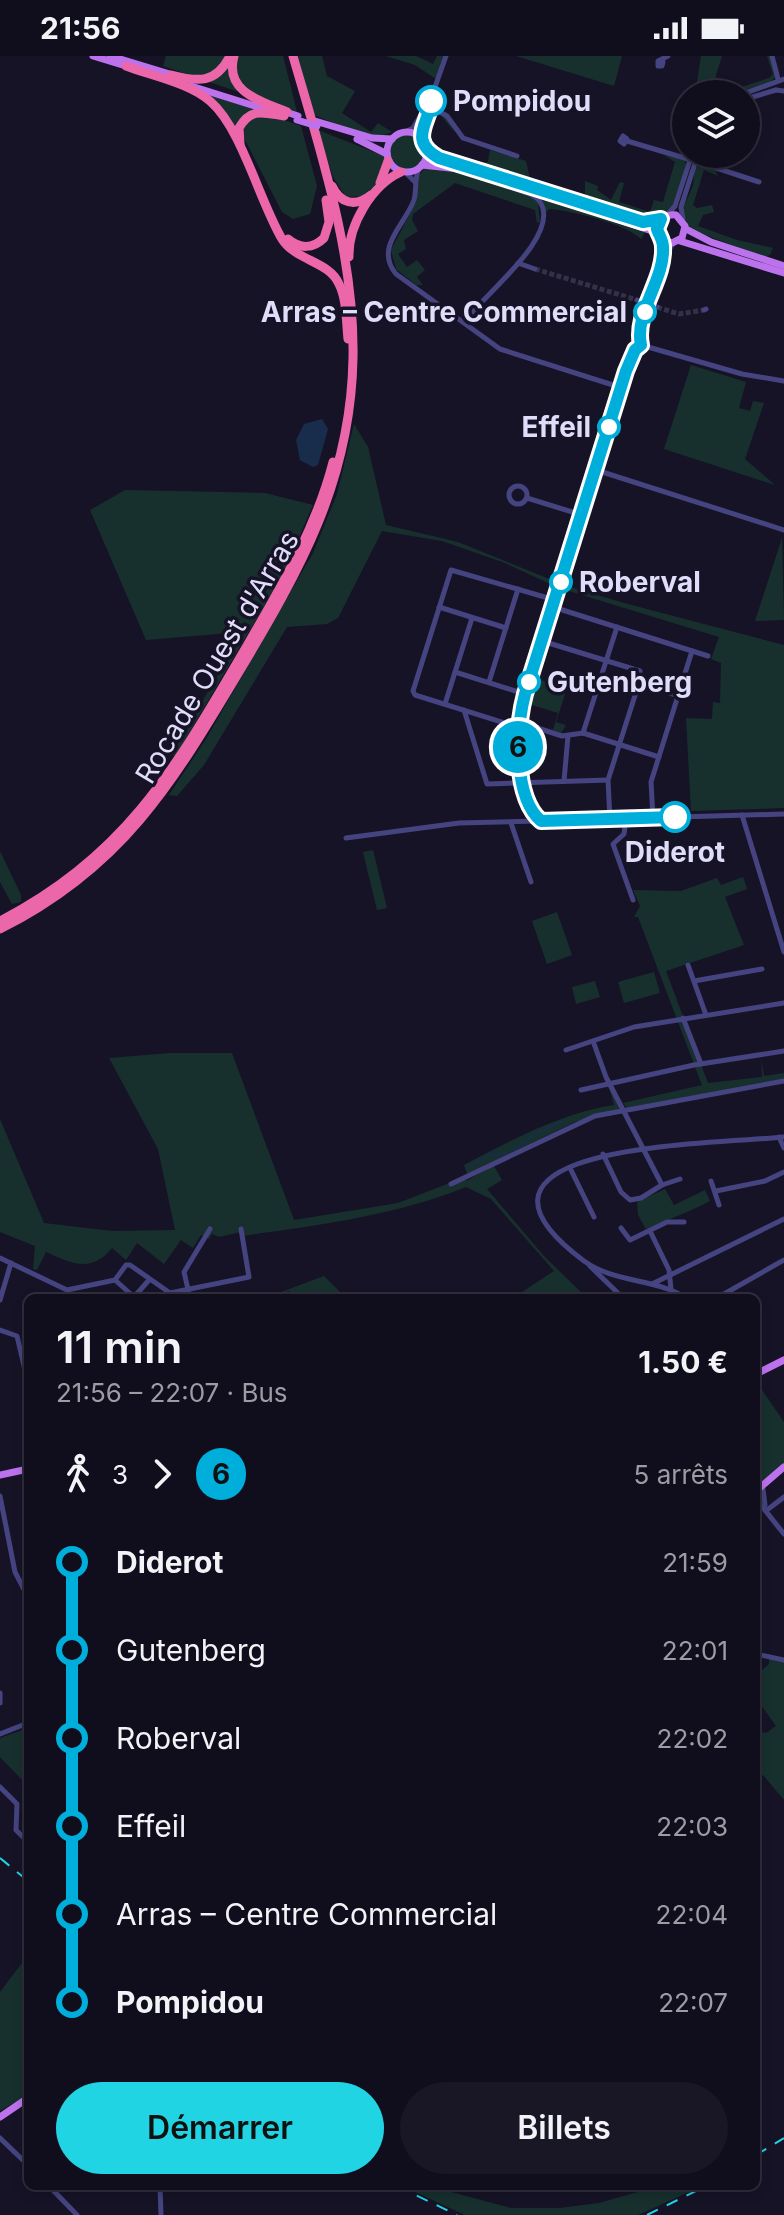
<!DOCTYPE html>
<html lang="fr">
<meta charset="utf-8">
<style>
:root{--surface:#100e1d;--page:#191726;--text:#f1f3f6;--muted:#9c9ca4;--line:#302e3b;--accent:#21d4e3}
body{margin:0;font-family:Inter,sans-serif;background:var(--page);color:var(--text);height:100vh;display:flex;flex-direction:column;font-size:30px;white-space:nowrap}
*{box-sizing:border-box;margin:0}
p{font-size:26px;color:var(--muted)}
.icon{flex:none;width:44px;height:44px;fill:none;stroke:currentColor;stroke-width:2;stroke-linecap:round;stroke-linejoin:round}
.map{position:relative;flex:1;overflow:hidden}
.details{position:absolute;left:24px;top:1238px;width:736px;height:896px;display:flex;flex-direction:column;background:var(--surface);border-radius:12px;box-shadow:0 4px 12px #0003,0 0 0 2px var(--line)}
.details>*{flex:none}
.badge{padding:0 16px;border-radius:26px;font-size:28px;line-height:52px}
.fabs{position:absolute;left:672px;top:24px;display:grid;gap:16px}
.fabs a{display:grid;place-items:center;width:88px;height:88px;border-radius:50%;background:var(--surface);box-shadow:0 4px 12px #0003,0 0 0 2px var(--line);font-size:40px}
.map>.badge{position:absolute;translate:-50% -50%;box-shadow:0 0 0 4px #fff}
.legs{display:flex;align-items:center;gap:12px;height:88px;padding:0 32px;font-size:26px}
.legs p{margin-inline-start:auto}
.overview{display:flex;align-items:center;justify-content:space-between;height:136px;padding:0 32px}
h1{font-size:44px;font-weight:600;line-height:60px}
.button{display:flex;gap:16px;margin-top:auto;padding:16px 32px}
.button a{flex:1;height:92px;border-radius:48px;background:var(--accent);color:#111;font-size:32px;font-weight:600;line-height:92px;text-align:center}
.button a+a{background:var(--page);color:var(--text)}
ul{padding:0 32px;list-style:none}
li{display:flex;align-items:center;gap:28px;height:88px;font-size:30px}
li i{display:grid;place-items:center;width:12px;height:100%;margin:0 10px;background:currentColor}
li i::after{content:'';width:20px;height:20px;margin:-10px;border:6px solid;border-radius:50%;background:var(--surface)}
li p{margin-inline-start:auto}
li:first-child i{background:linear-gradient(#0000 50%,currentColor 0)}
li:last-child i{background:linear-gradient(currentColor 50%,#0000 0)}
.status{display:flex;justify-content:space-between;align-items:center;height:56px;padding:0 40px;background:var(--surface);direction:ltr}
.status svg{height:22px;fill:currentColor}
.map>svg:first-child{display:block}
</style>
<div class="status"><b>21:56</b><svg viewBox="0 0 49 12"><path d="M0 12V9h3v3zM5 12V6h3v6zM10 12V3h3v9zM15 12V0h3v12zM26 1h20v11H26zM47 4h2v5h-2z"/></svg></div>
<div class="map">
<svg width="784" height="2159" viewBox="0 0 784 2159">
<rect width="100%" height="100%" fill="#161327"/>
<g fill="#17302e">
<polygon points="166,0 283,0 297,56 163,10"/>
<path d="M298 0H322L327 20 355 35 342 57 371 76 378 67 392 76C370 87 335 67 314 59Z"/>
<polygon points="386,0 416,0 433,8 437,0 444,0 436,23 415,9"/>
<polygon points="516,0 622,0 614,30"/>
<path d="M701 0H722L716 19V33L729 35 769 22 773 18 767 0H772L778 18C761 41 721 38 695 38Z"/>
<polygon points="201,35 301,70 317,130 310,158 293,163 282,156 244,82"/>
<polygon points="432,55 445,60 455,77 440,58 429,63 425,75 435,92 482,107 488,106 490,94 526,105 531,127 436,97 430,91 423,74"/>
<path d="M318 74 384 100C387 116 376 130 366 140L346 141 333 121Z"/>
<circle cx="407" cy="96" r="17"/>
<polygon points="664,99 685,104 686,109 671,154 653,164 598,148 585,138 585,125 598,130 597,134 611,144 620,126 624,127 619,146 650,156 654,144 663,146 675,106"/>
<polygon points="701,109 715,114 718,120 704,114 693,149 697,152 712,149 714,156 703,159 698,170 737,184 773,192 770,199 764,201 689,173 682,154 693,130 695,112"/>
<polygon points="425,111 456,114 531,140 538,147 540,166 537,167 535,154 455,127 413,158 412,164 418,175 404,184 406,193 398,198 407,211 417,204 425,214 417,221 423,229 416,229 396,213 391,194 417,144 417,123"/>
<path d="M535 139 646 175 641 183C627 168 569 154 549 153L544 158Z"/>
<polygon points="691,309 746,326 739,352 750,355 753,345 764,347 745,403 775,429 664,393"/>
<polygon points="354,368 368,391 386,469 458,486 564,529 624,547 784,589 784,752 691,755 686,662 712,663 713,646 720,647 721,607 711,603 719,581 559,532 505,507 442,485 382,475 338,562 327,568 287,571 204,709 177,740 169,739 206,683 313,497 337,438"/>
<polygon points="125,434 265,437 313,449 283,518 176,699 171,700 242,576 146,584 90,454"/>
<polygon points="782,481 784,564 755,565 781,485"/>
<polygon points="534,622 567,632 556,666 566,669 561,677 553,674 558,657 526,647"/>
<polygon points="373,794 387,852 377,854 363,796"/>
<polygon points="0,795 21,839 21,846 12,848 0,826"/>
<polygon points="743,821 747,833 725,841 744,889 666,915 708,1027 762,1021 761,1002 764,1020 784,1017 784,1023 627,1052 623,1047 702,1029 638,861 634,861 640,850 633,834 681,835 717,822 721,829"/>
<polygon points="557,856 572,899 547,908 532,865"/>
<polygon points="654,916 660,937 624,947 618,926"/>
<polygon points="595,925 600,941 576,948 572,931"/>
<path d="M170 997H232L294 1164 398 1147 465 1121 466 1125 494 1110 502 1124 487 1133 544 1200 587 1242H513L554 1215 491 1143 466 1131C394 1160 319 1169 242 1180L241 1176 219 1181 212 1178 209 1183 201 1179 193 1192 181 1184 164 1208 137 1187 126 1204 112 1192C92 1217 72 1208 46 1196L37 1214 33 1213 35 1190 0 1176V1063L44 1167 112 1175 175 1174 158 1093 109 1002Z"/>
<path d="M609 1031 620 1051 617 1054 575 1066 467 1118 464 1109C512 1084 561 1057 614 1049Z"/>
<path d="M665 1133 674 1149 705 1134 710 1145C688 1157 668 1163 646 1173L638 1159 637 1146Z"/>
<polygon points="324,1220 346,1242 295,1242 290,1235 265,1242"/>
<polygon points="756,1325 784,1366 784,1408 756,1433"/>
<polygon points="769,1601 784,1604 784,1744 763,1719 756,1724 756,1674 766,1677 776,1670 756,1642 756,1619 769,1608"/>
<polygon points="28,1672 28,1683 23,1686 28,1697 28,1730 0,1701 0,1682"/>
<polygon points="28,1899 28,2039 0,2055 0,1936"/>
<polygon points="402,2130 429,2130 511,2152 560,2152 599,2147 655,2131 702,2130 638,2159 465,2159"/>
</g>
<polygon fill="#182d4b" points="322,363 328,373 318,409 313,411 300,404 296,384 304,368"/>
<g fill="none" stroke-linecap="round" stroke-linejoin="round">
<g stroke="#182d4b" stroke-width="2">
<polyline points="511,1095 535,1078 562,1066"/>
<polyline points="470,1111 489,1099 506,1097"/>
</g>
<g stroke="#343147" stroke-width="5" stroke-dasharray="5 2.5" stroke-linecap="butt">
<polyline points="535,213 637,244"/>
<polyline points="657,251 679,258 704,254"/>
</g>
<g stroke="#454480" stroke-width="5">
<polyline points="772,0 778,23"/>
<polyline points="663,6 662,10 658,10 658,5 668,0"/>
<polyline points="776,34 784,35"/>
<polyline points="743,38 784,23"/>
<polyline points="746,43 776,34"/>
<polyline points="429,48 446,0"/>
<polyline points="431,51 447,60 463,82 517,100"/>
<polyline points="405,76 413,72 425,52"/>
<polygon points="623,80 627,83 624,88 620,85"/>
<polyline points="423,84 421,72 428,54"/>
<polyline points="627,85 688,103"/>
<polyline points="698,106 759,126"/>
<path d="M419 113C414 123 417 133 414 144 405 169 374 191 396 218L500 293 616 330"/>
<polyline points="406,117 415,126"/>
<polyline points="668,158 675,150 692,98"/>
<polyline points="683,164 681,151 698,98"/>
<polyline points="662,204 674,186"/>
<polyline points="518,207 535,213"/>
<polyline points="637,244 657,251"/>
<polyline points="704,254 706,253"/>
<path d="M464 266C481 241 562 180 540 146 532 134 512 136 502 126"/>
<polyline points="641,289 742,318 784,325"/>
<polyline points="596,414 784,474"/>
<circle cx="518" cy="439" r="9"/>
<polyline points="527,442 582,459"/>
<polyline points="439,551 506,572"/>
<polyline points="553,551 708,600"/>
<polyline points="542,585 640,615 639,627 678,640"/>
<polyline points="455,616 525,638"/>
<polyline points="489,626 518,533"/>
<polyline points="445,648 472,562"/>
<polyline points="464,654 487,728 608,724"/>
<polyline points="519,666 562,680 583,677 659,701"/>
<polyline points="518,671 415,639 413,635 451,514 555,544"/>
<polyline points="583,677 617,571"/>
<polyline points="564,725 568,680"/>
<polyline points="742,759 784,896"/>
<path d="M537 762 519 704 522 651 626 315 634 296 641 289C634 254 671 220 662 184"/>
<polyline points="653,762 651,726 692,595"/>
<polyline points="626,763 624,778 613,788 633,844"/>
<polyline points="610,764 608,724 639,627"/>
<polyline points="541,765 784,758"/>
<polyline points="511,767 531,826"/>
<polyline points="346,782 459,767 536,765"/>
<polyline points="688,909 706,959"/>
<polyline points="694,925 762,913"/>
<polyline points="683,962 701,1008"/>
<polyline points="593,985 606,1021 662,1129"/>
<polyline points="566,994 634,971 784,947"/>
<polyline points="581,1034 694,1009 784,995"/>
<polyline points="779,1081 784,1092"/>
<polyline points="603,1098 621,1136 630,1144 641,1142 662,1129"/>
<polyline points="570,1112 594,1161"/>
<polyline points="711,1125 719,1149"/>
<polyline points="451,1128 595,1060 784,1025"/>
<polyline points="662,1129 680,1123"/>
<polyline points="716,1135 765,1125 784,1116"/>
<polyline points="621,1172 630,1184 667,1166 684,1166"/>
<polyline points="650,1175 669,1214 671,1233"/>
<polyline points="0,1202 67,1234 115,1224 126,1209 130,1209 170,1237 249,1221 241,1173"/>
<polyline points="590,1210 623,1242"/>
<polyline points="115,1224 134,1241 149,1224"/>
<polyline points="652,1228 784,1163"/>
<polyline points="190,1242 184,1216 210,1173"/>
<path d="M686 1242C655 1222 614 1227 584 1205 425 1086 721 1088 784 1081"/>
<polyline points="717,1242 784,1204"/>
<polyline points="0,1244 11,1207"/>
<polyline points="0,1274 17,1280 28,1327"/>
<polyline points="763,1433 765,1449"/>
<polyline points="0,1440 15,1516 28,1541"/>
<polyline points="756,1443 784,1478"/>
<polyline points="767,1454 784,1441"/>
<polyline points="756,1598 784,1604"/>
<polyline points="0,1637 0,1647"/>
<polyline points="0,1678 28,1667"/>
<polyline points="0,1731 17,1748 16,1774 28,1786"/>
<polyline points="0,2082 28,2109"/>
<polyline points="49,2130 77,2159"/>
<polyline points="160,2130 161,2159"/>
</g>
<g stroke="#bc72ed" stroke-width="7">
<polyline points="93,0 129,11"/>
<polyline points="110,0 173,19"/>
<polyline points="191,30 271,55"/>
<polyline points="283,55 298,60"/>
<polyline points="315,65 372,82 392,83"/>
<circle cx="407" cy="96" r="20"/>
<polyline points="357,83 387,98"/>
<path d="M427 93 439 102 466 111 643 166C657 169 663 157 676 159L685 170 682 182 672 187 662 183 658 174 661 163"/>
<polyline points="422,109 459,113"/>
<polyline points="586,153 658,177"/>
<polyline points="686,173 711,186 784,210"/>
<polyline points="680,185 784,217"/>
<polyline points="756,1318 784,1304"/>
<polyline points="0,1419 28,1413"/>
<polyline points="756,1435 784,1411"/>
<polyline points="0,2061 28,2042"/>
</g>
<g stroke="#ec67aa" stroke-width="9">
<path d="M234 0C224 36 261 45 287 56"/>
<path d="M126 10C152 20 190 27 211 46 241 72 260 146 282 183 296 205 329 205 339 228 347 244 346 265 348 283"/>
<path d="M171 19C198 26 216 28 230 0"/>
<path d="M240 88 239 72C251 51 264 57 284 60"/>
<polyline points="380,127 388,105"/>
<path d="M332 130C340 147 355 152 371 139"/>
<path d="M288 183C300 193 313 193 324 182L329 166 326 144"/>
<path d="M349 201C348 169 372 129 401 116"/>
<path d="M0 865C129 799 178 707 248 588 282 529 316 472 333 406"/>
<path d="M0 873C122 812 172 728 239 616 300 514 351 425 353 302 355 200 321 97 293 0"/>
</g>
<g stroke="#21d4e3" stroke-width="2" stroke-dasharray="12 10" stroke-linecap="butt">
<polyline points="0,1802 28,1825"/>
<polyline points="756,2099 784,2082"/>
<polyline points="397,2130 457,2159"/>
<polyline points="647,2159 706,2130"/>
</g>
<polyline stroke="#bc72ed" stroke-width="7" points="297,64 317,70"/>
</g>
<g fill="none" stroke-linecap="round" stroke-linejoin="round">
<defs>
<path id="line-1" d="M431 45C430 66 407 84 439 102L643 166 661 163 657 173C659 179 663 184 663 191 665 224 634 256 641 289L635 294 626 315 525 638C516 672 513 741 541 765L675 761"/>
</defs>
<use href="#line-1" stroke="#fff" stroke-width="18"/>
<use href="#line-1" stroke="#00aedc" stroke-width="12"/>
</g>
<g fill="#fff" stroke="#00aedc" stroke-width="4">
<circle cx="431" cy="45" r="14"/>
<circle cx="645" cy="256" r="10"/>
<circle cx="609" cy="371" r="10"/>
<circle cx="561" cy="526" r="10"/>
<circle cx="529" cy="626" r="10"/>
<circle cx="675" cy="761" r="14"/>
</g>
<g text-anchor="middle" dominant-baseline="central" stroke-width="7" stroke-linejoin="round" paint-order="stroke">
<g font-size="28" font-weight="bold" fill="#e0ddfb" stroke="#161327" text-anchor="start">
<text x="453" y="45">Pompidou</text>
<text x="627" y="256" text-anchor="end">Arras – Centre Commercial</text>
<text x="591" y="371" text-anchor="end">Effeil</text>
<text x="579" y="526">Roberval</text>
<text x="547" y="626">Gutenberg</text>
<text x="675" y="796" text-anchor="middle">Diderot</text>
</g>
<g font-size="28" fill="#e0ddfb" stroke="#161327">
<text transform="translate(217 601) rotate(-59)">Rocade Ouest d'Arras</text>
</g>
</g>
</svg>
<div class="fabs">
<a><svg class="icon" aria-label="layers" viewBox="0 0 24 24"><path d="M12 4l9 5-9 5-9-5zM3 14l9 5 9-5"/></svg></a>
</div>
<b class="badge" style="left:518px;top:691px;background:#00aedc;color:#111">6</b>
<section class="details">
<div class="overview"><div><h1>11 min</h1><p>21:56 – 22:07 · Bus</p></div><b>1.50 €</b></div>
<div class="legs"><svg class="icon" aria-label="walk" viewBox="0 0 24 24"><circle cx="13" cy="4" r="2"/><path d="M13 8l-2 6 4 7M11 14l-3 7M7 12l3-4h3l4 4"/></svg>3<svg class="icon" aria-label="forward" viewBox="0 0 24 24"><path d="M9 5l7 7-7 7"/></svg><b class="badge" style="background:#00aedc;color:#111">6</b><p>5 arrêts</p></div>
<ul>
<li><i style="color:#00aedc"></i><b>Diderot</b><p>21:59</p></li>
<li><i style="color:#00aedc"></i><span>Gutenberg</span><p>22:01</p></li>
<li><i style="color:#00aedc"></i><span>Roberval</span><p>22:02</p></li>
<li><i style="color:#00aedc"></i><span>Effeil</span><p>22:03</p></li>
<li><i style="color:#00aedc"></i><span>Arras – Centre Commercial</span><p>22:04</p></li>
<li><i style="color:#00aedc"></i><b>Pompidou</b><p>22:07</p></li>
</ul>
<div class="button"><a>Démarrer</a><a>Billets</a></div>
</section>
</div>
